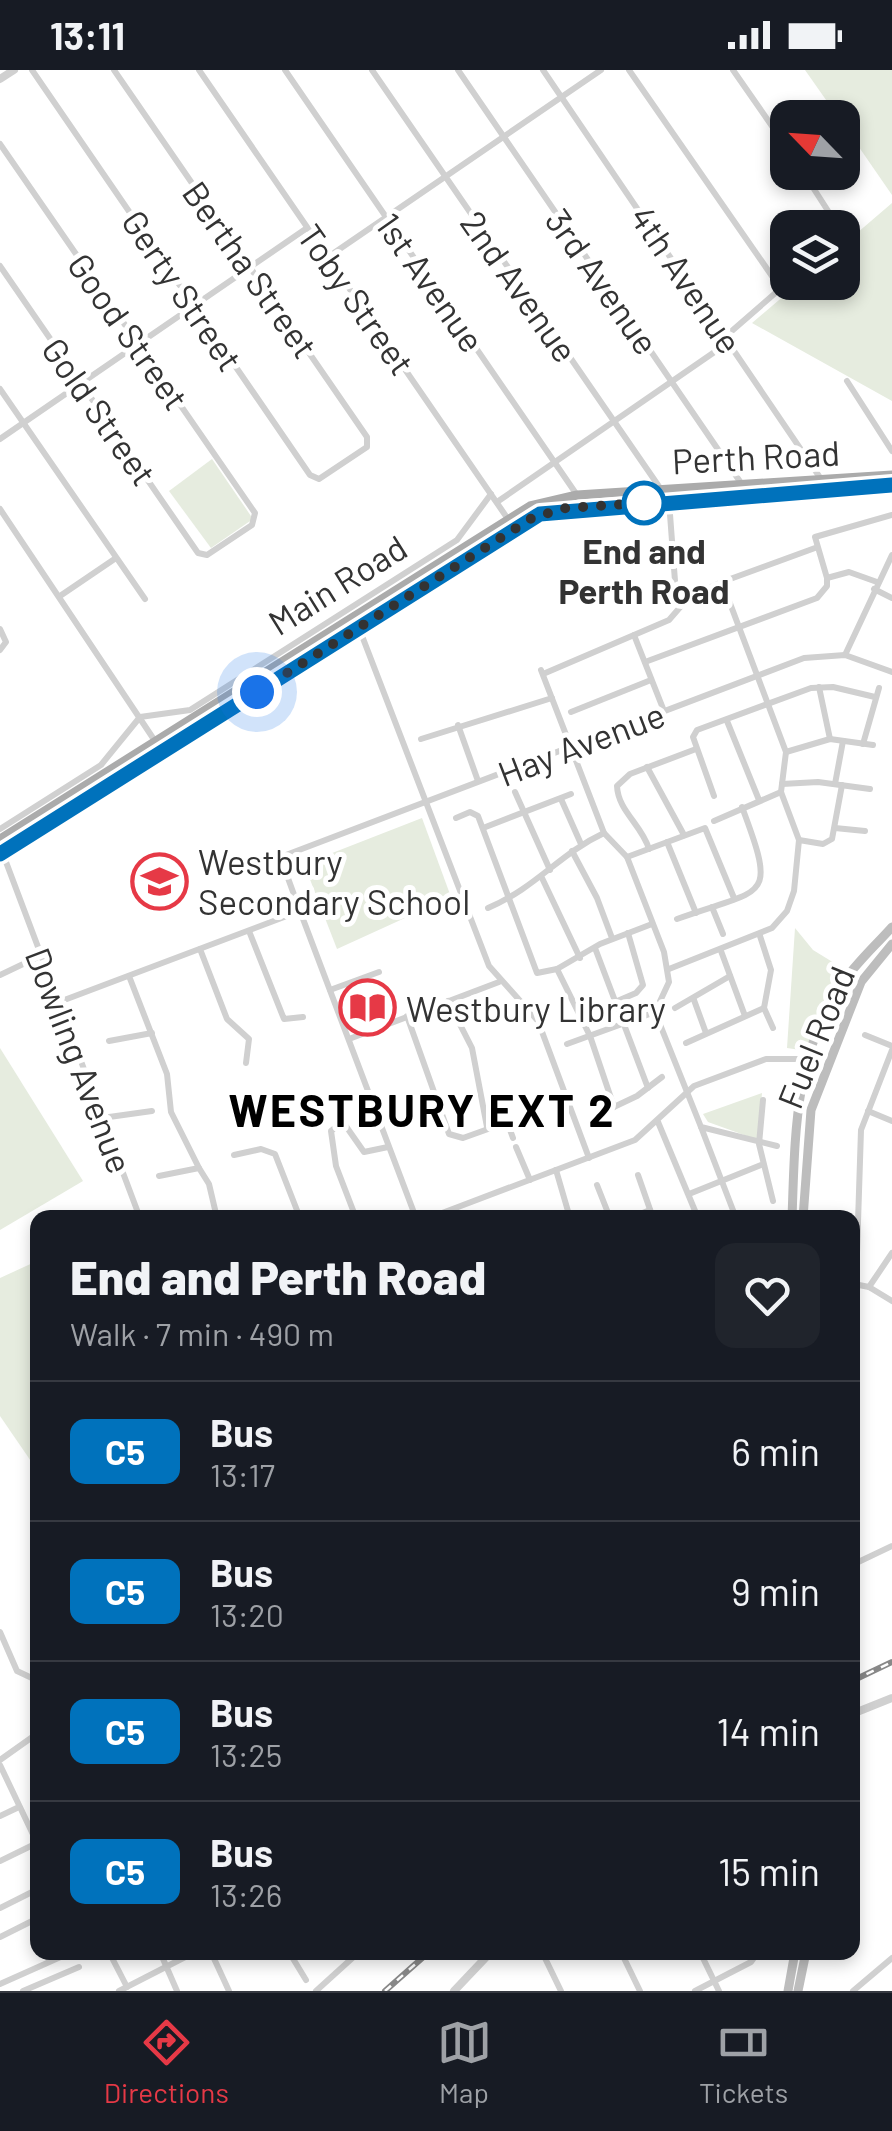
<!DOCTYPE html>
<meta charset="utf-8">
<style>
:root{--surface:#171b24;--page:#20242c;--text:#f1f3f6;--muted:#9ea1a6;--line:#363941;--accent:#e63946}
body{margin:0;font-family:Barlow,sans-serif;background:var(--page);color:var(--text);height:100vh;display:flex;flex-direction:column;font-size:38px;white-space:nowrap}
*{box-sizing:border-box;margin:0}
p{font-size:32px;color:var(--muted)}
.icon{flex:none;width:55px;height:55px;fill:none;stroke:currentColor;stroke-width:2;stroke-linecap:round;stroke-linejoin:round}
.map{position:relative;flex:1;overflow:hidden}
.sheet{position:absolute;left:30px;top:1140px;width:830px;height:750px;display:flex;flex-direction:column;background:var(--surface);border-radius:20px;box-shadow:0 5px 15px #0003}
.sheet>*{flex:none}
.badge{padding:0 20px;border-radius:15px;font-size:35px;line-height:65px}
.needle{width:65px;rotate:295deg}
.tools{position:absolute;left:770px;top:30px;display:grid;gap:20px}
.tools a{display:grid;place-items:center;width:90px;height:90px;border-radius:20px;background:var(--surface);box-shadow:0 5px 15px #0003;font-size:50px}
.you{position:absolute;width:50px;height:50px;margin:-25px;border:8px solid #fff;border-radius:50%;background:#1a73e8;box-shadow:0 0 0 15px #1a73e833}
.map>.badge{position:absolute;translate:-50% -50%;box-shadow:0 0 0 5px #fff}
.round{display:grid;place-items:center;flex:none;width:105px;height:105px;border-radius:20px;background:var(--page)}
.overview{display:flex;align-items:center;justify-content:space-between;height:170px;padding:0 40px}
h1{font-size:48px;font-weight:800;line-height:75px}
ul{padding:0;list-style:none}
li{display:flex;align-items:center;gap:30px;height:140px;padding:0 40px;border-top:2px solid var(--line)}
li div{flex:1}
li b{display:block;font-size:38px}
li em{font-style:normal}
li .badge{min-width:110px;font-weight:700;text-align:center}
.status{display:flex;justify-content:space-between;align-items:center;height:70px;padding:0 50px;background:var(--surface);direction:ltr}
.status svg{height:28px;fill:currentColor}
.tabs{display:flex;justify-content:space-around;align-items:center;height:140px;border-top:2px solid var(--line);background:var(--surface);font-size:28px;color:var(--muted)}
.tabs a{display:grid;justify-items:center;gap:5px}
.tabs .active{color:var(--accent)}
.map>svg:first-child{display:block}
</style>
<div class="status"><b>13:11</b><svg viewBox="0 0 49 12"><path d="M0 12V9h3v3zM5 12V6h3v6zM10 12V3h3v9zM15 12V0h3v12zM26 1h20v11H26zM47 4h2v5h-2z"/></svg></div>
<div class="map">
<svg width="892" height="1921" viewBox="0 0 892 1921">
<rect width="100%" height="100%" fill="#fff"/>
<g fill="#e6ecdf">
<polygon points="805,0 892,0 892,125 843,54 842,48 838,47"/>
<polygon points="892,133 892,331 752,253 799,213 842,212 843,175"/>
<polygon points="212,389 253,449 211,478 169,421"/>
<polygon points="422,748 451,827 337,879 304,794"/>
<polygon points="795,858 813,880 844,899 807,981 787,978"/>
<polygon points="0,978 83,1111 0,1160"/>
<polygon points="762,1023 758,1070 708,1052 703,1044"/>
<polygon points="37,1191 37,1400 0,1346 0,1208"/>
</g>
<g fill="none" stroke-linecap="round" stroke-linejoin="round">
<g stroke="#d0d0d0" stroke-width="6">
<polyline points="32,0 310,405 319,409 367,377 367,367 114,0"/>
<polyline points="199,0 510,452"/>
<polyline points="285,0 577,425"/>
<polyline points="372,0 669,431 675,511"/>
<polyline points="458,0 741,413 743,425"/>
<polyline points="543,0 823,412"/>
<polyline points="629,0 781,219"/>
<polyline points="733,0 788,79"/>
<polyline points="0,74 255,443 252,455 207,485 198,483 0,196"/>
<polyline points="803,102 839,158"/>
<polyline points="328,187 601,0"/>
<polyline points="726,266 788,212"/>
<polyline points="847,311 892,381"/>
<polyline points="0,319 145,529"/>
<polyline points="0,369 307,158"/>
<polyline points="497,432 729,272"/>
<polyline points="0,439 163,683"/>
<polyline points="827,508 815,467 892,445"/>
<polyline points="874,519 892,528"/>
<polyline points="60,526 116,488"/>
<polyline points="354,545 489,896 538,951 589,1088"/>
<polyline points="0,559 6,572 0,580"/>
<polyline points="634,565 664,641"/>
<polyline points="845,585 892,485"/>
<polyline points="645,592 817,528 827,516 827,508 849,502 877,512"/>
<polyline points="541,600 604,763 627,787 664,882 669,912 655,942 701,1057 777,1076"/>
<polyline points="543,604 669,550 689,527 722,512 815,478"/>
<polyline points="819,617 830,669"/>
<polyline points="571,642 651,610"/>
<polyline points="727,651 759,730"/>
<polyline points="458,655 478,711"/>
<polyline points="421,669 552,628"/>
<polyline points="863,674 879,618"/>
<polyline points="786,682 830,669 873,675"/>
<polyline points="647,697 684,765"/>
<polyline points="782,714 818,712 870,719"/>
<polyline points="835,714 843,671"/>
<polyline points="515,722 550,800"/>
<polyline points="714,726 693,667 697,660 811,618 833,617 875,627"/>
<polyline points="561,729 581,774"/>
<polyline points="456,748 470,742 478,746 537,903 557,899 600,874 652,854"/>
<polyline points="714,751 781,722"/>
<polyline points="483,758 571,724"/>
<polyline points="835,758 865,761"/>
<polyline points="0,759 101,695 140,647 190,640 457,470 491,424"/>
<polyline points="799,770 823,774 832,769 842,715"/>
<polyline points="667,772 696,843"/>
<polyline points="0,776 140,1148"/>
<path d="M649 779C642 755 618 741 617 716L630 704 696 679"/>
<polyline points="572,781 597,828 612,868"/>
<polyline points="627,787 705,758 734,828"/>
<polyline points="542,808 580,888"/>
<polyline points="712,837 723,864"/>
<path d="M488 838C537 817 559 784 604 763"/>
<path d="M677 849C765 817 778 833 742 737"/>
<polyline points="249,861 284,949 303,947"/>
<polyline points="760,866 771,900 764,938 773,958"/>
<polyline points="595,878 648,1018"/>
<polyline points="200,879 227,949 249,969 246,993"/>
<polyline points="721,881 745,946"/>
<polyline points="557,899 590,966 614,1037"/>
<polyline points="669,899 772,858 787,841 794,821 799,770 781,722 786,682 722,512"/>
<polyline points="0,905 42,885"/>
<polyline points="129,906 167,1004 171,1042 199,1098"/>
<polyline points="330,920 379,902"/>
<polyline points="694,930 706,963"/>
<polyline points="448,931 472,978 487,1057"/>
<polyline points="59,932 300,841"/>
<polyline points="615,932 636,923 643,915 628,863"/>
<polyline points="675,938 730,906"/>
<polyline points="407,946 449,1064 463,1068 502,1054 509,1057 513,1068"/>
<polyline points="865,965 892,976"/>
<polyline points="349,969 499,912"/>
<polyline points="109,971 152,963"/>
<polyline points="686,973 764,938"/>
<polyline points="567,974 655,942"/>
<polyline points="763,1030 759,1074 773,1131"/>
<polyline points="868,1041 892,1051"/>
<polyline points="597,1045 637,1026 662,1007"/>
<polyline points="102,1048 152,1041"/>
<polyline points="658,1052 698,1148"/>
<polyline points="701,1057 736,1148"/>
<polyline points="516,1077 530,1110"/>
<polyline points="234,1085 261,1079 275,1084 300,1148"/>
<polyline points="556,1100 570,1148"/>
<polyline points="638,1105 653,1148"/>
<polyline points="159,1106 199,1098 209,1114 217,1148"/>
<polyline points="597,1115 610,1148"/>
<polyline points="689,1124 761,1095"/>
<polyline points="522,1144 524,1148"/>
<polyline points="356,1148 336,1096 331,1061 343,1052 364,1082 388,1077"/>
<polyline points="416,1148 300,841 285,800 286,785 804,588 845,585 892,602"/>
<polyline points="429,1148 635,1070 694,1016 766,989 807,989"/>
<polyline points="630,1148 650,1140"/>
<polyline points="854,1214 869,1217 892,1231"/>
<polyline points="856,1214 861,1060 892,980"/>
<polyline points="869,1217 892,1183"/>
<polyline points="852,1495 892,1476"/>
<polyline points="0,1562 17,1601 34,1609"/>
<polyline points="0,1690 38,1663"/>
<polyline points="0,1695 38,1775"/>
<polyline points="0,1746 19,1737"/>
<polyline points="0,1791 37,1773"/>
<polyline points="0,1838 38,1819"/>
<polyline points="0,1867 38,1848"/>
<polyline points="109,1882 127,1917"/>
<polyline points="160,1882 177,1921"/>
<polyline points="211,1882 229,1921"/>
<polyline points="289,1882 306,1910"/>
<polyline points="542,1882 561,1921"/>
<polyline points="621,1882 640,1921"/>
<polyline points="700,1882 719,1921"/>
<polyline points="0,1914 65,1885"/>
<polyline points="23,1921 79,1897"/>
<polyline points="119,1921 195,1882"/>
<polyline points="316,1921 359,1882"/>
<polyline points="695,1921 751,1892 758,1882"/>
<polyline points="853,1921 892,1888"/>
</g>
<g stroke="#d0d0d0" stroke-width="8">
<polyline points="0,9 14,0"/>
<polyline points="852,1644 892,1628"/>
<polyline points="454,1921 491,1882"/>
</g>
<g stroke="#bdbdbd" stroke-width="9">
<path d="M792 1148C795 1068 794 984 841 915 855 894 875 876 892 857"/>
<polyline points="803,1148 811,1040 861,912 892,874"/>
<polyline points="788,1921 795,1882"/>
<polyline points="798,1921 806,1882"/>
</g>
<g stroke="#ababab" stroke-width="9">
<polyline points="0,769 530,436 577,425 892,405"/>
<polyline points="0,784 539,444 892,415"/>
</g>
<defs>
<g id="rail">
<polyline points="852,1611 892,1592"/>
<polyline points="385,1921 429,1882"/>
</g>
</defs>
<use href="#rail" stroke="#888" stroke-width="6"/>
<use href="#rail" stroke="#fff" stroke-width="2.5" stroke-dasharray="8" stroke-linecap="butt"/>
</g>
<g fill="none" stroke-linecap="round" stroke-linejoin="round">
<defs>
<polyline id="line" points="0,784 540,444 892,415"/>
</defs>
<use href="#line" stroke="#fff" stroke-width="22"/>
<use href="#line" stroke="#0072bc" stroke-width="15"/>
<polyline stroke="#333" stroke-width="10" stroke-dasharray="0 18" points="257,622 532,448 566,438 644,433"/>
</g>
<defs>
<symbol id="school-ring" viewBox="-11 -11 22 22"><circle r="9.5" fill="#fff" stroke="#e63946" stroke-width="1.5"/><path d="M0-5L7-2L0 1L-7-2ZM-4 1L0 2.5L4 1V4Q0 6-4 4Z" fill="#e63946"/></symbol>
<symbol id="library-ring" viewBox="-11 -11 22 22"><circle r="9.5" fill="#fff" stroke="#e63946" stroke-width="1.5"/><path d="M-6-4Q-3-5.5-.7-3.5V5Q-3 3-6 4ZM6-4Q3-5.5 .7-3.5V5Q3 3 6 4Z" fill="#e63946"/></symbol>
</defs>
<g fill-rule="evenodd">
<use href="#school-ring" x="128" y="780" width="63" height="63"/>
<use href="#library-ring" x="336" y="906" width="63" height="63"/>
</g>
<circle fill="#fff" stroke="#0072bc" stroke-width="5" cx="644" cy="433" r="20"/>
<g text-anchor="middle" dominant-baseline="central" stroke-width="10" stroke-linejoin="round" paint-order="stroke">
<g font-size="35" fill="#333" stroke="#fff">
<text transform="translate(251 199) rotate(55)">Bertha Street</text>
<text transform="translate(687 209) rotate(56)">4th Avenue</text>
<text transform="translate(603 211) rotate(55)">3rd Avenue</text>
<text transform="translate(431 212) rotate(55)">1st Avenue</text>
<text transform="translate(520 216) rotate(55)">2nd Avenue</text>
<text transform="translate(183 220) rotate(56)">Gerty Street</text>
<text transform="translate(357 229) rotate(55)">Toby Street</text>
<text transform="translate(129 261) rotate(55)">Good Street</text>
<text transform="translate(100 341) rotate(55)">Gold Street</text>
<text transform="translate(756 386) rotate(-3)">Perth Road</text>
<text transform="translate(337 514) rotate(-32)">Main Road</text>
<text transform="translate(581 673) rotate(-21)">Hay Avenue</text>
<text transform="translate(815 967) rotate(-68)">Fuel Road</text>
<text transform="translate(80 990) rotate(69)">Dowling Avenue</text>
</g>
<g font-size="35" font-weight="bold" fill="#333" stroke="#fff">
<text x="644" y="480">End and<tspan x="644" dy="40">Perth Road</tspan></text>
</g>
<g font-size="35" fill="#333" stroke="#fff" text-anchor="start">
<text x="198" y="791">Westbury<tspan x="198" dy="40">Secondary School</tspan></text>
<text x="406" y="938">Westbury Library</text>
</g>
<g font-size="45" font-weight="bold" letter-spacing="2.5" fill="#000" stroke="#fff">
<text x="422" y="1039">WESTBURY EXT 2</text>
</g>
</g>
</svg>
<div class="tools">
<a><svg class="needle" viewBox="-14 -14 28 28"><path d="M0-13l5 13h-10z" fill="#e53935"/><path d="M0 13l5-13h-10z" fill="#9ea1a6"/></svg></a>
<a><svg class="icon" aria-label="layers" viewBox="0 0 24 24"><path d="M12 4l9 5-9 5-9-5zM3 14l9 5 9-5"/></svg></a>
</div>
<div class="you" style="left:257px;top:622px"></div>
<section class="sheet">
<div class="overview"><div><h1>End and Perth Road</h1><p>Walk · 7 min · 490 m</p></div><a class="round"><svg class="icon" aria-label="heart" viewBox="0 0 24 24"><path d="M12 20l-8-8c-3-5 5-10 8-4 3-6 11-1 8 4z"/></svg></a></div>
<ul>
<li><span class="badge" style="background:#0072bc;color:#fff">C5</span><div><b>Bus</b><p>13:17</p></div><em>6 min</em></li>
<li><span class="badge" style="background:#0072bc;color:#fff">C5</span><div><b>Bus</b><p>13:20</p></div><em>9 min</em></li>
<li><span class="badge" style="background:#0072bc;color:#fff">C5</span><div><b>Bus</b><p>13:25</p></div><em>14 min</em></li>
<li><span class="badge" style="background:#0072bc;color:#fff">C5</span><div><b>Bus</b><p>13:26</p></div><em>15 min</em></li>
</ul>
</section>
</div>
<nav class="tabs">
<a class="active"><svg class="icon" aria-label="directions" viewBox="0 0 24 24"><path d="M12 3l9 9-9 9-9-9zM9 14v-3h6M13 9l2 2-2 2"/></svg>Directions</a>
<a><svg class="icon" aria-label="map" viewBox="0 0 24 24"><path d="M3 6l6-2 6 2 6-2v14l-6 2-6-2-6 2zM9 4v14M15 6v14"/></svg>Map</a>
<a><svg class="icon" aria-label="tickets" viewBox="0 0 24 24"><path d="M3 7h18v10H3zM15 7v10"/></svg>Tickets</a>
</nav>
